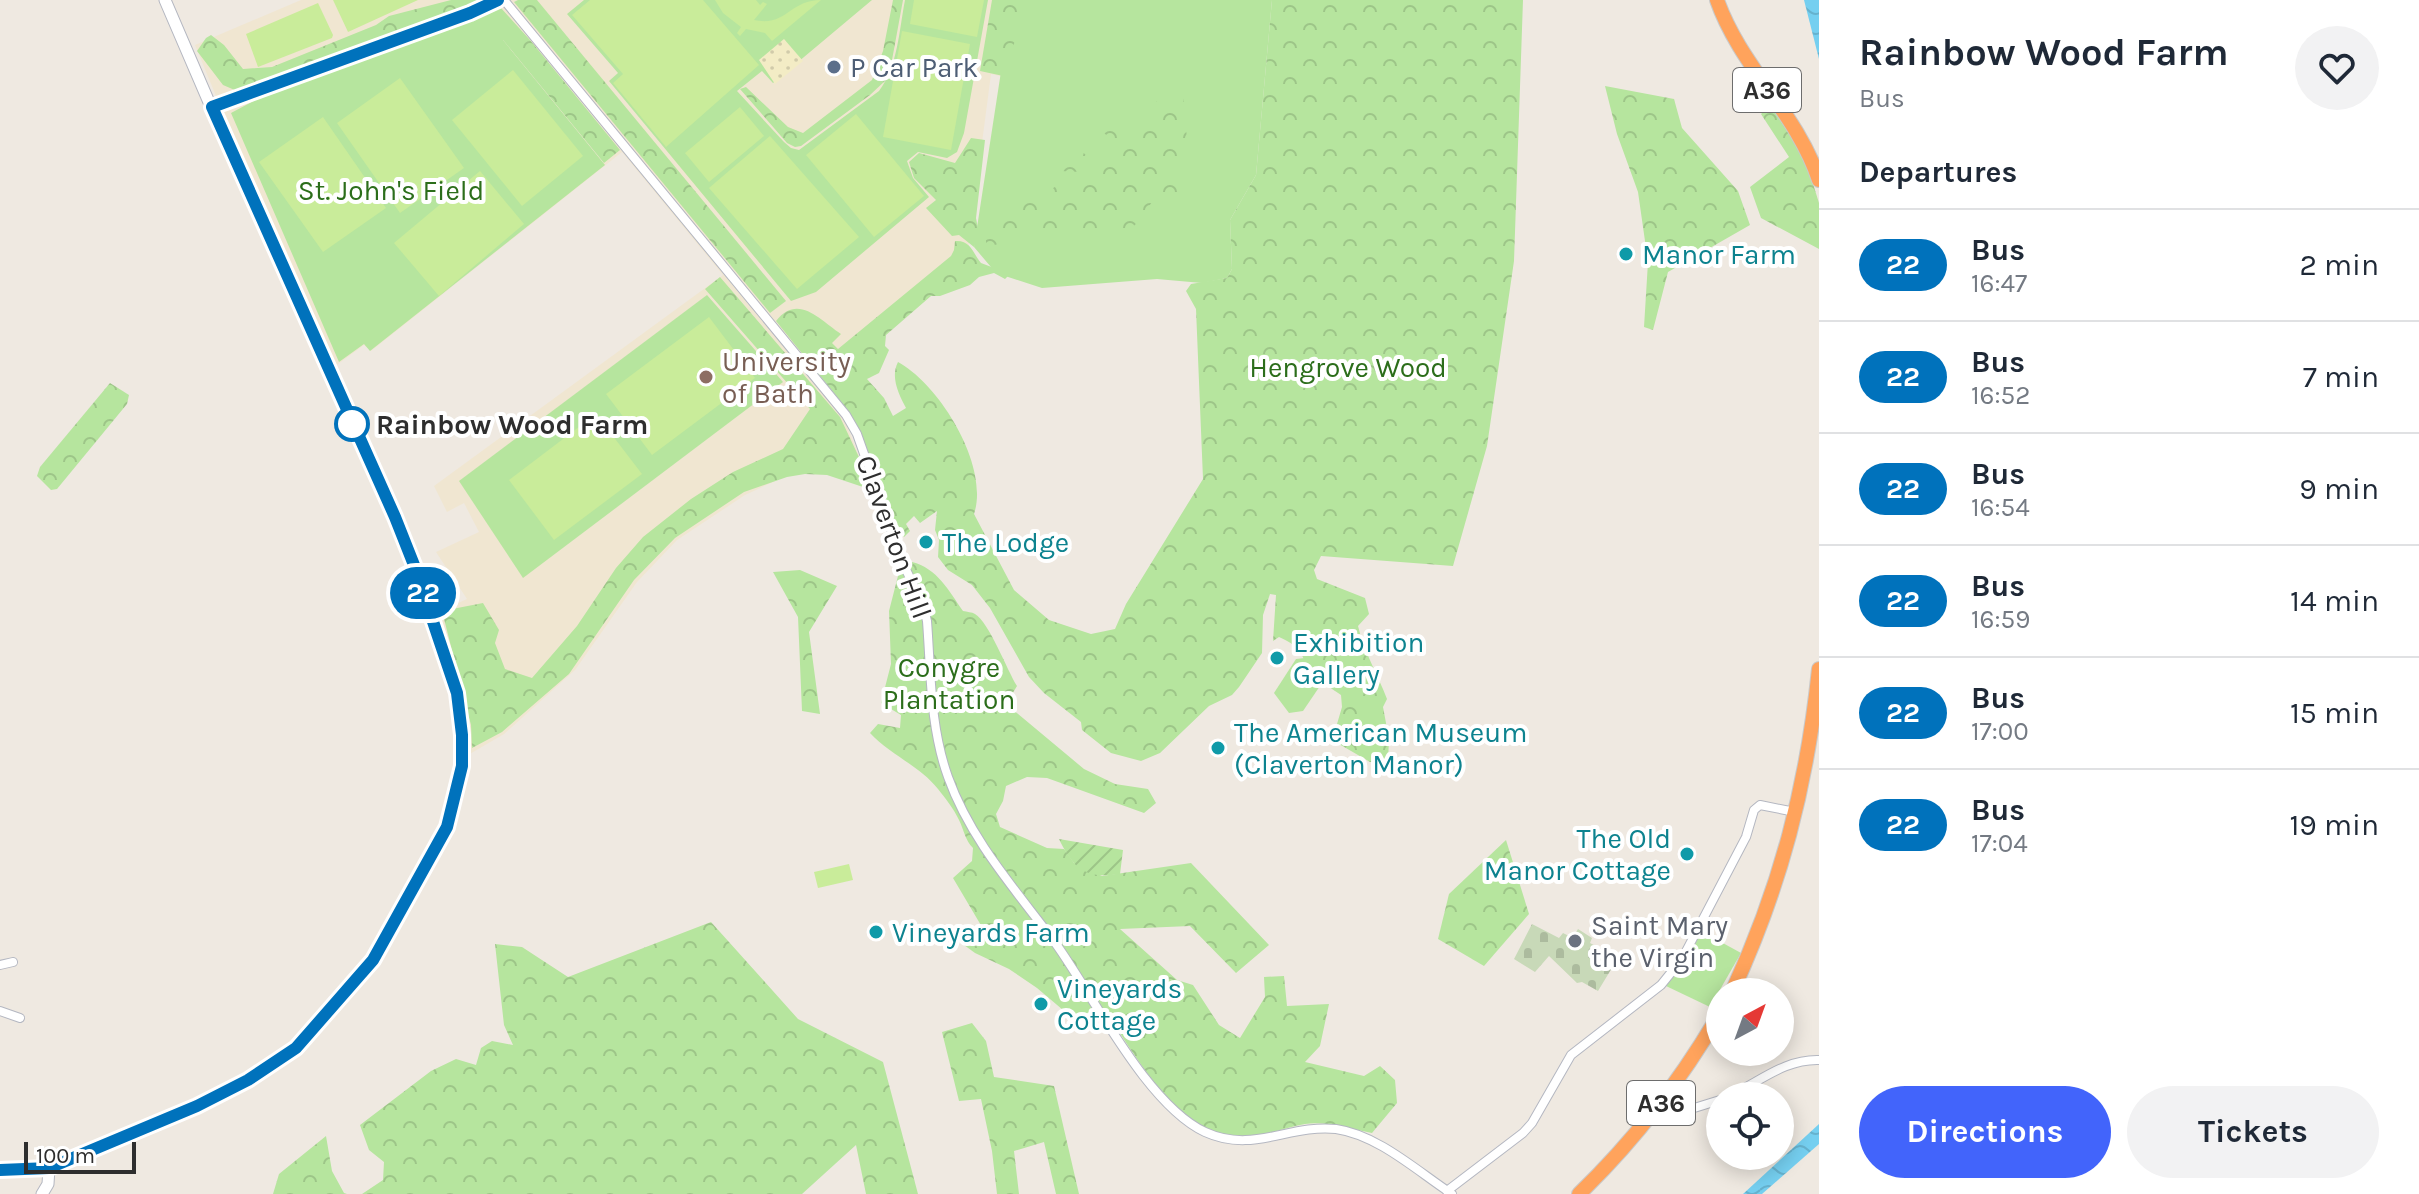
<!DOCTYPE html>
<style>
:root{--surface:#fff;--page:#f2f2f3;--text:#1f2937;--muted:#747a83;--line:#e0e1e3;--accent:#4264fb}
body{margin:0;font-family:Karla,sans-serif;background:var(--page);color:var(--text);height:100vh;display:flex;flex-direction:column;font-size:30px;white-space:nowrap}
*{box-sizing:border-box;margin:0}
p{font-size:26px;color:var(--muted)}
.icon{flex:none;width:44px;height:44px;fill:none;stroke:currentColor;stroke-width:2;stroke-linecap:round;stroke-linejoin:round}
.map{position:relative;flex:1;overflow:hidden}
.panel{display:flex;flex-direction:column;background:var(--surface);width:600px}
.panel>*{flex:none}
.badge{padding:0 16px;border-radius:26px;font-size:28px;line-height:52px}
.needle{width:52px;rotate:41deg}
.buttons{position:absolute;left:1706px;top:978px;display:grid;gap:16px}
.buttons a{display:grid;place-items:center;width:88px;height:88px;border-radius:50%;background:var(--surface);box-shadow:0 4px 20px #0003;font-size:40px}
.scale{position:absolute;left:24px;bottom:20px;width:112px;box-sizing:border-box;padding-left:8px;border:4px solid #2e2e2e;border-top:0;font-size:22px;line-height:28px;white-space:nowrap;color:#2e2e2e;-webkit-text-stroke:6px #fff;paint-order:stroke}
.map>.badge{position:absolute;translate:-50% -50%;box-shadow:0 0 0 4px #fff}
h2{padding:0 40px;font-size:30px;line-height:72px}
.round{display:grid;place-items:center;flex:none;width:84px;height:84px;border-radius:42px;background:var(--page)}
.headline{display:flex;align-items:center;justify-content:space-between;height:136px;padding:0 40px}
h1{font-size:38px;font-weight:700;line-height:60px}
.action{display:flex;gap:16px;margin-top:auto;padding:16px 40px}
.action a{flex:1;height:92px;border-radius:48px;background:var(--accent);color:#fff;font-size:32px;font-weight:700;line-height:92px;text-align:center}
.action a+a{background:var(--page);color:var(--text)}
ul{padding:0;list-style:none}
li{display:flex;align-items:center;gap:24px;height:112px;padding:0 40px;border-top:2px solid var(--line)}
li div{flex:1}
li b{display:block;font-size:30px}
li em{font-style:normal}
li .badge{min-width:88px;font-weight:700;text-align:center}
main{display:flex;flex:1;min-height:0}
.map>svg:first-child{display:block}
</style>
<main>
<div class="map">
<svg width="1819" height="1194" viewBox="0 0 1819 1194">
<defs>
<pattern id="forest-crowns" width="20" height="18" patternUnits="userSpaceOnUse" patternTransform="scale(2)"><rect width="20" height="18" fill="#b6e59e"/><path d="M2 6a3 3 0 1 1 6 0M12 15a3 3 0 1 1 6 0" fill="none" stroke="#9dc588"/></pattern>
<pattern id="sand-dots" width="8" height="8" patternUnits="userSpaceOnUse" patternTransform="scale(2)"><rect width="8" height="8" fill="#f3ecc5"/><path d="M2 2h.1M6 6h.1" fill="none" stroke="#d1cbaa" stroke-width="1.8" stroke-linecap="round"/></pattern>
<pattern id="cemetery-stones" width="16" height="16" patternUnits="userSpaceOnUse" patternTransform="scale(2)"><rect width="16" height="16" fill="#c8d9b8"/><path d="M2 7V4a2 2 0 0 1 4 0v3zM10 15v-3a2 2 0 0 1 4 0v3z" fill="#acbb9e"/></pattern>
<pattern id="garden-furrows" width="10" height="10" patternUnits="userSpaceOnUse" patternTransform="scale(2)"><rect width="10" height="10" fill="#b6e59e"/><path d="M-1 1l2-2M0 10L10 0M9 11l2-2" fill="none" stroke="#9dc588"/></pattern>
<pattern id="water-waves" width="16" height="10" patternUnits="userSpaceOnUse" patternTransform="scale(2)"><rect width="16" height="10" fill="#75cff0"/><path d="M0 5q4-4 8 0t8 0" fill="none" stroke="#66b2ce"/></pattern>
</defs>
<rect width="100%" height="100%" fill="#efe9e1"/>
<polygon fill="#f0e6d1" points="301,0 1023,0 1008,78 991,74 967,258 818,386 843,416 870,484 829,471 786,476 745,495 677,540 637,582 575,670 504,734 468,755 468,727 461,689 438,612 467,599 436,552 479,532 464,503 447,512 434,486 723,275 622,152 371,351 364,345 334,367 249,176 195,45"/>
<g fill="#b6e59e">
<path d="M584 0H872L773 83 762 71 737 91 784 142 791 148 799 150 879 91C898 66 899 31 905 0H988L964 133 957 152 947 158 918 152 907 161 913 178 929 197 816 292 791 301 609 81 618 73 567 14Z"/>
<polygon points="1012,0 1272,0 1256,175 1230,220 1232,269 1227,278 1202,283 1157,279 1042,288 996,273 974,247"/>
<polygon points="501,8 530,40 503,40 605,165 370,351 364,344 339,362 231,113 289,82"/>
<polygon points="707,295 783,382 523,578 459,481"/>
<polygon points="1305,658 1320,668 1322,683 1303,711 1289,713 1274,693 1296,659"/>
<polygon points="1701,931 1741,953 1710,1007 1666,986"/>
</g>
<g fill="url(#forest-crowns)">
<polygon points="451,0 488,0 237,91 223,85 197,51 206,38 211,35 224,45 243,69 272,67 376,25 389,16"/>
<polygon points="518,0 537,0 786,301 770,313 514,2"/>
<polygon points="893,0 903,0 890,71 886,80 870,95 801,146 795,147 787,143 740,89 746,87 788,127 803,133 872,80 883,51"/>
<polygon points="992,0 1022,0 1008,77 980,71"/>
<path d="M1272 0H1523L1514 261 1487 446 1453 566 1321 556 1314 570 1317 579 1365 598 1369 614 1358 626C1364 652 1378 675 1387 699L1383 707 1389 739 1388 762H1370L1339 744 1337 724 1342 707 1341 695 1307 672C1304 652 1297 645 1279 637L1273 641 1276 595 1270 594 1263 615 1262 653 1239 687 1232 695 1209 706 1160 753 1141 761 1111 753 1082 730 1081 722 1044 693 1029 677 990 608 972 585 948 570 938 557 939 540 935 530 937 511 920 523 914 516 906 524 910 531 904 537 890 514 849 412 776 321C798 293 820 320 841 334L832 343 838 349 951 256 954 250 955 241C971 240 972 252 981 263L1010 274 1005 279 994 273 979 277 970 285 940 296H931L886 335 885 346 889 350 879 373 867 379 884 398 893 416 906 408C899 395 890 377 898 362 940 385 990 466 974 514L1014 590 1049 620 1091 634 1115 629 1126 604 1203 479 1196 309 1186 291 1191 284 1227 278 1232 269 1230 220 1256 175Z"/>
<polygon points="503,40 530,40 620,150 604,163"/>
<polygon points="1182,85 1188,150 1169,181 1188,185 1188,197 1171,194 1169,199 1158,194 1135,225 1116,238 1018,231 1007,242 986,247 986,226 1014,198 1028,203 1080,172 1060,171 1049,176 1045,164 1080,151 1090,157 1099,158 1103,147 1115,143 1103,132 1118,116 1131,127 1156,102 1172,95"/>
<polygon points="1605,86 1674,99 1682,128 1738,191 1750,225 1668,272 1653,330 1644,327 1648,262 1638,192 1617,134"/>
<polygon points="1770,105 1805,158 1819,203 1819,249 1761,218 1750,187 1789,157 1761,114"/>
<polygon points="971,138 985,140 976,218 979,234 974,247 959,235 952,236 926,208 936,200 914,178 909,162 919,153 955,163"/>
<polygon points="720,277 840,417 875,491 827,475 805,474 787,477 744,492 675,538 634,580 569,674 502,732 472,748 471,725 442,611 483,603 499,630 495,643 505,669 532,678 577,626 616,568 643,537 691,499 733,472 783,449 810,409 705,289"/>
<polygon points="110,383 129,395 127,404 57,489 51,490 37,476 40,467"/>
<path d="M912 562C937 568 949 591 963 611 967 612 972 612 975 614 989 622 1007 670 1017 686L1006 704 1084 769 1115 784 1148 789 1156 803 1144 813 1047 778 1027 777 1006 786 1003 801 996 814 1000 827 1047 848 1064 849 1074 863 1102 876 1191 863 1269 945 1236 973 1190 926 1120 929 1177 980 1193 985 1219 1025 1240 1038 1265 997 1264 977 1284 976 1287 1006 1329 1004 1320 1046 1305 1062 1364 1076 1380 1066 1395 1080 1397 1103 1372 1133C1350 1129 1327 1121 1305 1124 1283 1128 1261 1138 1238 1137 1177 1133 1135 1055 1105 1010L1091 1019 1063 1010 1037 988 1009 969 975 953 964 945 971 932 982 927 953 878 972 861 973 848C965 840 964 830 959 820 954 809 945 798 938 789 919 765 890 755 870 733L878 724 900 728 901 715 881 703 891 664 889 611 899 572Z"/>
<polygon points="800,570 837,586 809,632 820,714 802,711 798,617 773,572"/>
<polygon points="1506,840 1529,914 1484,966 1438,939 1449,894"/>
<polygon points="711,922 798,1019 883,1062 918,1194 866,1194 856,1145 802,1194 362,1194 383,1180 384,1162 369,1150 360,1125 431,1071 456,1059 476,1065 481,1048 492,1041 513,1045 504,1025 495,944 522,947 568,977"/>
<polygon points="972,1023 986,1041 994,1077 1054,1086 1079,1194 1056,1194 1044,1142 1014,1151 1019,1194 997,1194 992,1151 981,1099 959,1101 942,1032"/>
<polygon points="326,1136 332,1171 344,1193 347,1194 273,1194 279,1174"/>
</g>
<polygon fill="url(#sand-dots)" points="784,39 803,61 775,84 759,60"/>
<polygon fill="url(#cemetery-stones)" points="1532,924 1559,938 1563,933 1569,936 1571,932 1575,934 1578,929 1592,938 1590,943 1618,958 1598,991 1582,982 1577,983 1549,956 1535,972 1514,959"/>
<path fill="url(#garden-furrows)" d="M1059 839 1123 850 1120 874C1086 879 1074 870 1059 839Z"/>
<g fill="#c9ec9a">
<polygon points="333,0 418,0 348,32"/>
<polygon points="590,0 703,0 759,65 666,147 613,83 623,74 572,15"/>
<path d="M715 0H756L760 5 763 2 767 4 754 20C787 27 789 0 821 0L772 41 765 33 746 29 740 36 737 33 741 27 723 13Z"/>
<polygon points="914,0 984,0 977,37 910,24"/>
<polygon points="318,3 333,35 332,38 258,67 246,34"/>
<polygon points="902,31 970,44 951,150 883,137"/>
<polygon points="513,70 583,156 522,206 452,120"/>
<polygon points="400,78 464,168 400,213 337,123"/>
<polygon points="740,107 764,136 709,182 685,153"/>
<polygon points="856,114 924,196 874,237 806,155"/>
<polygon points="323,117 386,208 323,252 259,162"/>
<polygon points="770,136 859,237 797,289 709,188"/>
<polygon points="480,171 524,224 439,296 394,243"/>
<polygon points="709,317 755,378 652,455 606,394"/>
<polygon points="596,414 642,474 554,540 509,480"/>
<polygon points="849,864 853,880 818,888 814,872"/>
</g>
<g fill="url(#water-waves)">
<polygon points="1804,0 1819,0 1819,59"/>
<polygon points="1819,1124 1819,1144 1762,1194 1743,1194"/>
</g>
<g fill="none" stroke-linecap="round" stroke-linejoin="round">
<defs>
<g id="street">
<path d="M504 0 846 415 857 434 902 561 923 606 927 621C931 674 930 727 948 777 971 841 1016 890 1056 944 1094 997 1147 1105 1205 1132 1253 1154 1289 1124 1336 1129 1378 1135 1417 1171 1452 1194"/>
<polyline points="212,107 286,78 470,13 498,0"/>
<polyline points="0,965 13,962"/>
<polyline points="0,1011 20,1018"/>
<path d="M1729 1096C1760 1082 1784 1059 1819 1060"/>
<polyline points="1664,1098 1691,1109 1720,1100"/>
<polyline points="1447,1191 1523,1133 1532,1123 1571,1055 1661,985 1682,959 1746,837 1754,810 1760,805 1795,812"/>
</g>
<g id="secondary">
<polyline points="0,1170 49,1168 197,1106 248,1080 296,1048 373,960 447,827 462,766 462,735 457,693 395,517 227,144 165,0"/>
<polyline points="42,1194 48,1184 49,1168"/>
</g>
<g id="highway">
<path d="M1717 0C1740 66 1797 113 1819 180"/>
<path d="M1732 992C1781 886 1807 785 1819 669"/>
<path d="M1579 1194C1634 1141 1681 1080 1720 1013"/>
</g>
</defs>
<use href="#street" stroke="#b4b7c1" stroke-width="10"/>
<use href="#secondary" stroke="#b4b7c1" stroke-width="13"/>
<use href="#highway" stroke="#c9c9c9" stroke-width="16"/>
<use href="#street" stroke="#fff" stroke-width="8"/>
<use href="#secondary" stroke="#fff" stroke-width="11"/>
<use href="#highway" stroke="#ffa35c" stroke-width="14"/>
</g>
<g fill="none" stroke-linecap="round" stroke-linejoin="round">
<defs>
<polyline id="line" points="0,1170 49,1168 197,1106 248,1080 296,1048 373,960 447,827 462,766 462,735 457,693 414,565 395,517 212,107 470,13 498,0"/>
</defs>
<use href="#line" stroke="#fff" stroke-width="18"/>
<use href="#line" stroke="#0072bc" stroke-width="12"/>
</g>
<circle fill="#5c6f8a" stroke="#fff" stroke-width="3" cx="834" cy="67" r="8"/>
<g fill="#0f9aa8" stroke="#fff" stroke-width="3">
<circle cx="1626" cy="254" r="8"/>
<circle cx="926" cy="542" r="8"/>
<circle cx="1277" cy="658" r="8"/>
<circle cx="1218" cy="748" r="8"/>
<circle cx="1687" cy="854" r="8"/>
<circle cx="876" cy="932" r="8"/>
<circle cx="1041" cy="1004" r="8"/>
</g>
<circle fill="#8d6e63" stroke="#fff" stroke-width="3" cx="706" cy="377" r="8"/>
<circle fill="#fff" stroke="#0072bc" stroke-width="4" cx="352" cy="424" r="16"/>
<circle fill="#6b7280" stroke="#fff" stroke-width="3" cx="1575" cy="941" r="8"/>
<g text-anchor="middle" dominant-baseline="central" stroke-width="8" stroke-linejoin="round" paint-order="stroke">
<g fill="#fff" stroke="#6d6d6d" stroke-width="2">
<rect x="1733" y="68" width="68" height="44" rx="6"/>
<rect x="1627" y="1081" width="68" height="44" rx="6"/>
</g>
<g font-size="26" font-weight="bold" fill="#2e2e2e">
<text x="1767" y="90">A36</text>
<text x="1661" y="1103">A36</text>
</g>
<g font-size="28" fill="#4e5e75" stroke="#fff" text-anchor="start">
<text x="850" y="67">P Car Park</text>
</g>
<g font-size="28" fill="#2c6e1b" stroke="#fff">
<text x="391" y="190">St. John's Field</text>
<text x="1348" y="367">Hengrove Wood</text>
<text x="949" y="667">Conygre<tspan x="949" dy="32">Plantation</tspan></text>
</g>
<g font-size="28" fill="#0d838f" stroke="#fff" text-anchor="start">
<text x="1642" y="254">Manor Farm</text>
<text x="942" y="542">The Lodge</text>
<text x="1293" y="642">Exhibition<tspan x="1293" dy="32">Gallery</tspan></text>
<text x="1234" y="732">The American Museum<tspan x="1234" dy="32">(Claverton Manor)</tspan></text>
<text x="1671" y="838" text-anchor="end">The Old<tspan x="1671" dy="32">Manor Cottage</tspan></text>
<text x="892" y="932">Vineyards Farm</text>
<text x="1057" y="988">Vineyards<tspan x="1057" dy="32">Cottage</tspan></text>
</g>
<g font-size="28" fill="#785e54" stroke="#fff" text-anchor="start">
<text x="722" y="361">University<tspan x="722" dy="32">of Bath</tspan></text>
</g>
<g font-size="28" font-weight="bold" fill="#2e2e2e" stroke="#fff" text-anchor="start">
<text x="376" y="424">Rainbow Wood Farm</text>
</g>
<g font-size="28" fill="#2e2e2e" stroke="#fff">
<text transform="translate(894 537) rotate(70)">Claverton Hill</text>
</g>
<g font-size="28" fill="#5b616d" stroke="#fff" text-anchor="start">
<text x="1591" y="925">Saint Mary<tspan x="1591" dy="32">the Virgin</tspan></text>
</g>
</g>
</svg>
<div class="buttons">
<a><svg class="needle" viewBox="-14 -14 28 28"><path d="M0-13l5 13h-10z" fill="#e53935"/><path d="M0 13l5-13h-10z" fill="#747a83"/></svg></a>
<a><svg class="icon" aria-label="locate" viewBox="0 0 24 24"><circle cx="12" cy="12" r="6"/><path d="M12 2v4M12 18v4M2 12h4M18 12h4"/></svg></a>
</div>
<div class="scale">100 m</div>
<b class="badge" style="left:423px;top:593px;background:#0072bc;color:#fff">22</b>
</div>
<section class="panel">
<div class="headline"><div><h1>Rainbow Wood Farm</h1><p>Bus</p></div><a class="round"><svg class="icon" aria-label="heart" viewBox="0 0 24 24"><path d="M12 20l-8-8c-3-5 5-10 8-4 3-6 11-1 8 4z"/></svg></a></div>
<h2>Departures</h2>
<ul>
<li><span class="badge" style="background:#0072bc;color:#fff">22</span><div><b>Bus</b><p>16:47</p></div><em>2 min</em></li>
<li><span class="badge" style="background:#0072bc;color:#fff">22</span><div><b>Bus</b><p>16:52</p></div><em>7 min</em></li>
<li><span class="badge" style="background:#0072bc;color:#fff">22</span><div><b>Bus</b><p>16:54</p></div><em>9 min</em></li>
<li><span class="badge" style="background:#0072bc;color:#fff">22</span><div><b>Bus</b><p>16:59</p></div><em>14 min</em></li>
<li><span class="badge" style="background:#0072bc;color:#fff">22</span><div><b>Bus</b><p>17:00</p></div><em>15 min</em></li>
<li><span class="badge" style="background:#0072bc;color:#fff">22</span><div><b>Bus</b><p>17:04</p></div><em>19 min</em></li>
</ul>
<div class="action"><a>Directions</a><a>Tickets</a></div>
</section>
</main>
